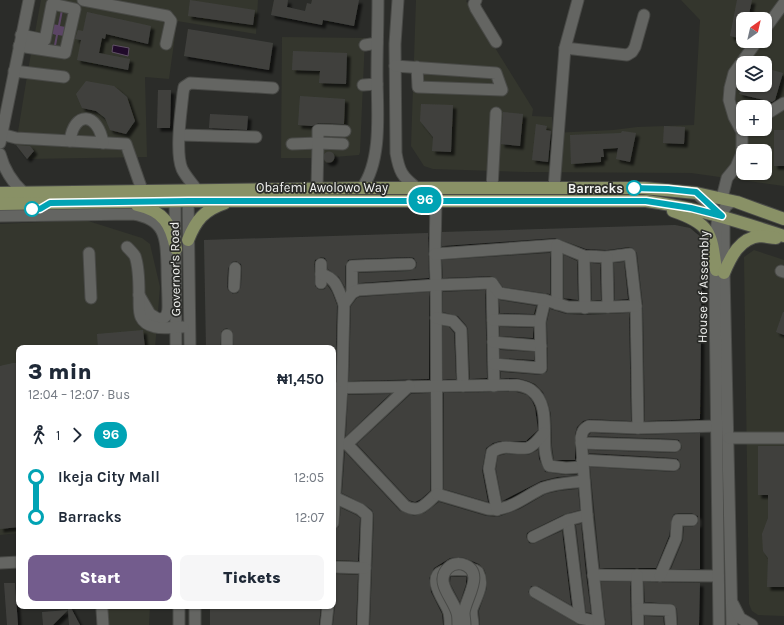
<!DOCTYPE html>
<meta charset="utf-8">
<style>
:root{--surface:#fff;--page:#f6f6f7;--text:#1f2937;--muted:#747a83;--accent:#735c8d}
body{margin:0;font-family:Karla,sans-serif;background:var(--page);color:var(--text);height:100vh;display:flex;flex-direction:column;font-size:15px;white-space:nowrap}
*{box-sizing:border-box;margin:0}
p{font-size:13px;color:var(--muted)}
.icon{flex:none;width:22px;height:22px;fill:none;stroke:currentColor;stroke-width:2;stroke-linecap:round;stroke-linejoin:round}
.map{position:relative;flex:1;overflow:hidden}
.side{position:absolute;left:16px;top:345px;width:320px;height:264px;display:flex;flex-direction:column;background:var(--surface);border-radius:8px;box-shadow:0 1px 3px #0004}
.side>*{flex:none}
.badge{padding:0 8px;border-radius:13px;font-size:14px;line-height:26px}
.needle{width:26px;rotate:34deg}
.controls{position:absolute;left:736px;top:12px;display:grid;gap:8px}
.controls a{display:grid;place-items:center;width:36px;height:36px;border-radius:8px;background:var(--surface);box-shadow:0 1px 3px #0004;font-size:20px}
.map>.badge{position:absolute;translate:-50% -50%;box-shadow:0 0 0 2px #fff}
.legs{display:flex;align-items:center;gap:6px;height:44px;padding:0 12px;font-size:13px}
.legs p{margin-inline-start:auto}
.head{display:flex;align-items:center;justify-content:space-between;height:68px;padding:0 12px}
h1{font-size:22px;font-weight:800;line-height:30px}
.action{display:flex;gap:8px;margin-top:auto;padding:8px 12px}
.action a{flex:1;height:46px;border-radius:8px;background:var(--accent);color:#fff;font-size:16px;font-weight:800;line-height:46px;text-align:center}
.action a+a{background:var(--page);color:var(--text)}
ul{padding:0 12px;list-style:none}
li{display:flex;align-items:center;gap:14px;height:40px;font-size:15px}
li i{display:grid;place-items:center;width:6px;height:100%;margin:0 5px;background:currentColor}
li i::after{content:'';width:10px;height:10px;margin:-5px;border:3px solid;border-radius:50%;background:var(--surface)}
li p{margin-inline-start:auto}
li:first-child i{background:linear-gradient(#0000 50%,currentColor 0)}
li:last-child i{background:linear-gradient(currentColor 50%,#0000 0)}
.map>svg:first-child{display:block}
</style>
<div class="map">
<svg width="784" height="625" viewBox="0 0 784 625">
<defs>
<filter id="shadow"><feDropShadow dx="3.5" dy="3.5" stdDeviation="1" flood-color="#0009"/></filter>
</defs>
<rect width="100%" height="100%" fill="#2b2c29"/>
<g fill="#34362d" fill-rule="evenodd">
<polygon points="41,0 258,0 256,34 177,21 169,79 145,77 147,157 27,159 16,144 28,70"/>
<path d="M416 0H467L466 1 533 109 532 116 552 117V133L613 130 637 127 694 125 700 20 681 0H784V186L691 173 525 172 433 169 424 166 411 146ZM743 19H765V41H743ZM743 63H765V85H743ZM743 107H765V129H743ZM743 151H765V173H743Z"/>
<polygon points="282,37 365,38 360,152 359,155 334,157 334,160 331,163 326,163 323,158 281,158"/>
<polygon points="85,220 142,238 150,244 160,287 155,348 19,348 19,533 0,535 0,224"/>
<polygon points="754,250 784,260 784,616 758,615 752,611 749,604 744,257"/>
<polygon points="96,606 150,606 149,625 98,625"/>
</g>
<polygon fill="#5b4565" points="61,10 63,10 60,26 66,27 64,36 58,35 55,51 53,50 56,35 50,33 52,24 58,25"/>
<polygon fill="#200a2a" stroke="#5f5065" points="113,45 129,48 128,56 112,52"/>
<g fill="#40413e" fill-rule="evenodd" filter="url(#shadow)">
<polygon points="190,0 255,10 253,25 188,16"/>
<polygon points="274,0 288,0 287,7 305,11 307,3 311,4 312,0 359,0 354,26 323,20 322,25 271,15"/>
<polygon points="737,0 752,0 748,19 743,19 743,39 730,36"/>
<polygon points="87,12 151,26 148,44 106,34 105,39 102,38 99,53 130,59 128,70 77,60 81,40 75,39 78,30 83,31"/>
<polygon points="188,29 273,43 269,70 184,56"/>
<polygon points="293,51 347,53 346,84 319,83 320,71 292,70"/>
<polygon points="765,68 783,73 775,100 772,102 739,94 741,87 749,90 751,85 765,85"/>
<polygon points="86,81 114,86 127,97 135,121 126,134 110,130 105,118 96,111 82,108 76,94"/>
<polygon points="158,90 171,90 170,128 157,128"/>
<polygon points="300,96 345,99 344,124 318,123 312,126 298,125"/>
<polygon points="421,104 453,105 451,152 432,151 433,137 420,121"/>
<polygon points="503,112 523,114 520,146 501,144"/>
<polygon points="210,114 248,116 247,130 209,128"/>
<polygon points="536,124 547,126 546,130 551,131 548,162 532,160"/>
<polygon points="664,126 685,127 684,144 663,143"/>
<rect x="774" y="130" width="10" height="36"/>
<polygon points="622,131 636,133 630,162 616,159 618,148 603,149 604,157 601,157 601,162 571,164 570,135 621,133"/>
<polygon points="16,145 30,146 34,151 27,159"/>
<circle cx="329" cy="157" r="5.5"/>
<polygon points="675,225 690,228 702,238 700,419 645,421 643,306 637,253 633,248 629,247 607,250 586,249 556,238 442,246 442,232"/>
<path d="M428 233 429 278 359 283V273L410 271 416 268 417 263 414 258 410 257 352 259 348 260 345 266V287L339 277 328 269 327 261 325 258 321 257 315 260 314 264 315 286 318 289 321 290 325 289 327 285 332 292 337 305 335 381H333V348H234L233 332 227 328 224 329 221 332 220 348H206L204 240ZM236 261 241 264 242 268 241 287 238 293 233 294 228 290 227 287 228 268 232 262Z"/>
<polygon points="550,253 550,294 503,287 497,279 492,276 443,278 442,260"/>
<polygon points="564,255 577,261 578,300 564,298"/>
<polygon points="624,262 628,299 615,300 614,263"/>
<polygon points="591,263 600,264 601,300 592,300"/>
<polygon points="485,290 487,378 470,379 468,329 466,325 458,316 443,312 443,292"/>
<polygon points="429,292 429,379 349,381 351,306 357,298 360,297"/>
<polygon points="499,300 536,306 534,314 500,313"/>
<polygon points="550,309 566,314 585,315 629,313 631,421 589,419 583,421 577,427 575,434 575,460 554,460 552,446 551,414 548,403 543,392 535,384 528,381 517,378 501,378 501,372 540,375 547,372 548,368 547,322"/>
<polygon points="783,312 784,312 784,335 776,332"/>
<polygon points="443,326 449,327 454,333 456,379 443,379"/>
<polygon points="500,327 533,328 533,338 500,336"/>
<polygon points="143,330 145,348 98,348 97,334"/>
<polygon points="500,350 534,352 534,360 500,358"/>
<polygon points="13,363 19,363 19,527 0,529 0,366"/>
<polygon points="492,392 516,392 527,395 532,401 535,408 538,430 526,441 500,441 493,443 486,448 482,470 488,502 444,489 444,393"/>
<polygon points="430,393 430,491 421,499 415,502 409,500 357,444 411,394"/>
<polygon points="390,394 346,436 348,395"/>
<polygon points="591,433 638,435 700,433 700,569 671,569 683,540 684,527 692,527 698,523 698,516 692,513 678,513 674,514 672,517 669,536 656,568 600,568 590,467 674,472 680,469 681,465 678,459 674,458 589,453 589,450 675,453 681,450 682,446 679,440 675,439 588,436"/>
<polygon points="758,446 784,446 784,587 767,587 768,558 763,551 762,534 768,518 768,495 758,495"/>
<polygon points="538,450 539,459 545,472 565,475 577,475 557,477 541,481 502,501 496,469 498,456 506,454 528,455"/>
<polygon points="345,452 400,511 414,516 425,513 439,502 486,516 498,517 520,509 546,494 559,491 578,489 580,510 565,514 530,531 527,533 526,537 529,543 533,544 562,531 571,605 538,586 531,586 528,592 532,598 579,625 480,625 479,611 487,588 486,574 484,569 479,564 465,558 459,557 450,558 434,568 429,578 431,592 442,614 443,625 370,625 374,515 372,510 364,504 342,493"/>
<polygon points="341,508 356,515 360,518 358,561 333,560 333,530 339,527"/>
<polygon points="581,524 586,575 591,613 586,612 576,525"/>
<polygon points="333,574 358,575 356,625 333,625 335,607 333,601"/>
<polygon points="451,577 466,577 466,584 460,602 450,583"/>
<polygon points="601,582 630,582 631,625 606,625"/>
<polygon points="644,582 700,583 699,625 678,625 677,609 673,604 645,602"/>
<polygon points="4,583 15,583 18,625 7,625"/>
<polygon points="68,606 70,606 80,625 69,625 68,610 53,625 43,625 42,612 68,610"/>
<polygon points="210,606 321,606 319,625 210,625"/>
<polygon points="645,616 663,617 664,625 645,625"/>
</g>
<g fill="none" stroke-linecap="round" stroke-linejoin="round">
<defs>
<g id="minor">
<polyline points="83,0 167,16 171,21 166,44"/>
<path d="M398 0 395 44 396 153C399 171 402 177 417 188"/>
<polyline points="476,0 474,4 476,9 496,42"/>
<polyline points="765,29 784,3"/>
<polyline points="365,45 377,43"/>
<polyline points="19,46 65,53 75,9 52,4 45,40 21,35"/>
<polyline points="565,48 627,55 632,52 635,47 644,15"/>
<polyline points="395,66 496,73 502,90 418,87 417,67"/>
<polyline points="14,71 64,77"/>
<polyline points="363,85 377,84"/>
<polyline points="765,115 784,103"/>
<polyline points="1,134 16,138 126,144 142,190"/>
<polyline points="180,135 256,137"/>
<path d="M70 141C74 110 98 112 103 143"/>
<polyline points="0,143 29,0"/>
<polyline points="292,144 318,143 318,130 345,131"/>
<path d="M0 154C4 169 11 181 23 192"/>
<polyline points="317,188 318,143 343,144"/>
<path d="M362 188C383 159 377 108 377 74 377 49 378 25 378 0"/>
<polyline points="492,188 496,113"/>
<polyline points="554,188 565,48 578,0"/>
<path d="M197 190C192 183 186 177 182 169 175 152 181 113 183 93L184 87 190 83 273 88"/>
<polyline points="175,192 176,348"/>
<polyline points="188,193 190,348"/>
<polyline points="696,193 722,216 724,222 724,273 732,625"/>
<polyline points="722,198 727,178 736,167 742,153 742,132 734,117 729,100 730,88 734,73 757,41"/>
<polyline points="436,200 435,254 436,285 437,494"/>
<path d="M0 216 133 214C166 219 166 238 167 266 167 280 168 293 168 307 168 314 166 319 158 319L150 314 139 295"/>
<path d="M127 247C130 250 133 253 135 256 139 267 139 283 139 294 140 308 135 322 155 327 163 329 174 327 183 327"/>
<polyline points="89,253 91,298"/>
<polyline points="435,254 557,245 584,256 607,257 630,254 636,306 638,428"/>
<polyline points="584,256 585,308"/>
<polyline points="607,257 608,307"/>
<polyline points="321,264 321,283"/>
<polyline points="781,271 784,272"/>
<path d="M321 274C337 278 338 290 344 304"/>
<polyline points="492,283 494,386"/>
<polyline points="234,287 235,268"/>
<polyline points="352,293 352,266 410,264"/>
<polyline points="557,304 557,245"/>
<polyline points="436,318 453,321 461,330 463,386"/>
<polyline points="493,320 540,321"/>
<polyline points="493,342 541,346"/>
<polyline points="227,348 227,335"/>
<polyline points="494,364 541,368 540,321 545,300"/>
<path d="M333 388 517 385C521 386 527 387 531 390 554 407 538 443 549 466L566 468 583 467"/>
<polyline points="729,438 784,438"/>
<polyline points="581,443 675,446"/>
<path d="M339 444H347L405 506C420 514 425 504 437 494"/>
<polyline points="347,444 409,386"/>
<polyline points="582,460 674,465"/>
<path d="M437 494 488 509C509 512 525 496 543 488 556 483 570 483 584 481"/>
<polyline points="334,497 360,509 367,515 363,625"/>
<path d="M497 510 489 469 492 452C505 443 513 450 527 448 533 447 540 438 544 433"/>
<polyline points="568,520 580,618"/>
<polyline points="333,523 342,387 344,304 352,293 358,290 436,285 492,283 499,293 545,300 568,307 608,307 636,306"/>
<polyline points="533,537 568,520 587,515"/>
<polyline points="0,563 19,562"/>
<polyline points="333,567 365,568"/>
<polyline points="593,575 718,576"/>
<polyline points="637,575 638,625"/>
<polyline points="660,576 676,538 677,523 678,520 692,520"/>
<polyline points="535,592 580,618 599,622"/>
<polyline points="733,604 740,618 752,625"/>
<polyline points="179,606 179,625"/>
<polyline points="195,606 195,625"/>
<polyline points="638,609 670,610 671,625"/>
<polyline points="102,610 103,625"/>
<polyline points="326,625 328,606"/>
<path d="M450 625C450 620 450 614 448 610 444 600 426 578 443 571 450 568 467 570 475 570L478 572C485 585 476 597 472 609 471 614 473 620 473 625"/>
<path d="M599 625 587 515 581 438C582 432 583 429 589 426L638 428 717 426"/>
<polyline points="719,625 715,297 716,234 717,223 726,206 732,201"/>
</g>
<g id="major">
<polyline points="0,193 362,188 644,188 696,193 737,202 784,219"/>
<path d="M0 204 188 201H646C693 207 738 221 784 236"/>
<path d="M137 205C164 211 171 224 176 249"/>
<path d="M673 211C711 224 711 232 716 270"/>
<path d="M188 240C196 220 204 210 225 203"/>
<path d="M724 273C731 256 740 238 760 236 765 236 771 238 776 238"/>
</g>
</defs>
<use href="#minor" stroke="#494a47" stroke-width="13"/>
<use href="#major" stroke="#494a47" stroke-width="14"/>
<use href="#minor" stroke="#646562" stroke-width="11"/>
<use href="#major" stroke="#899166" stroke-width="12"/>
<defs>
<path id="minor-bridge" d="M458 625C458 621 458 616 457 613 453 598 434 582 448 568 452 564 457 563 462 564 487 571 465 599 464 613 464 616 465 621 465 625"/>
</defs>
<use href="#minor-bridge" stroke="#494a47" stroke-width="13" stroke-linecap="butt"/>
<use href="#minor-bridge" stroke="#646562" stroke-width="11"/>
</g>
<g fill="none" stroke-linecap="round" stroke-linejoin="round">
<defs>
<polyline id="line-1" points="32,209 40,209 50,203 188,201 646,201 691,208 722,216 696,192 668,189 634,188"/>
</defs>
<use href="#line-1" stroke="#fff" stroke-width="9"/>
<use href="#line-1" stroke="#00a3b4" stroke-width="6"/>
</g>
<g fill="#fff" stroke="#00a3b4" stroke-width="2">
<circle cx="634" cy="188" r="7"/>
<circle cx="32" cy="209" r="7"/>
</g>
<g text-anchor="middle" dominant-baseline="central" stroke-width="3.5" stroke-linejoin="round" paint-order="stroke">
<g font-size="13" fill="#f1f2f0" stroke="#2b2c29">
<text x="322" y="187">Obafemi Awolowo Way</text>
<text transform="translate(175 269) rotate(-91)">Governor's Road</text>
<text transform="translate(703 287) rotate(-89)">House of Assembly</text>
</g>
<g font-size="13" font-weight="bold" fill="#f1f2f0" stroke="#2b2c29" text-anchor="end">
<text x="623" y="188">Barracks</text>
</g>
</g>
</svg>
<div class="controls">
<a><svg class="needle" viewBox="-14 -14 28 28"><path d="M0-13l5 13h-10z" fill="#e53935"/><path d="M0 13l5-13h-10z" fill="#747a83"/></svg></a>
<a><svg class="icon" aria-label="layers" viewBox="0 0 24 24"><path d="M12 4l9 5-9 5-9-5zM3 14l9 5 9-5"/></svg></a>
<a>+</a>
<a>−</a>
</div>
<b class="badge" style="left:425px;top:200px;background:#00a3b4;color:#fff">96</b>
<section class="side">
<div class="head"><div><h1>3 min</h1><p>12:04 – 12:07 · Bus</p></div><b>₦1,450</b></div>
<div class="legs"><svg class="icon" aria-label="walk" viewBox="0 0 24 24"><circle cx="13" cy="4" r="2"/><path d="M13 8l-2 6 4 7M11 14l-3 7M7 12l3-4h3l4 4"/></svg>1<svg class="icon" aria-label="forward" viewBox="0 0 24 24"><path d="M9 5l7 7-7 7"/></svg><b class="badge" style="background:#00a3b4;color:#fff">96</b></div>
<ul>
<li><i style="color:#00a3b4"></i><b>Ikeja City Mall</b><p>12:05</p></li>
<li><i style="color:#00a3b4"></i><b>Barracks</b><p>12:07</p></li>
</ul>
<div class="action"><a>Start</a><a>Tickets</a></div>
</section>
</div>
